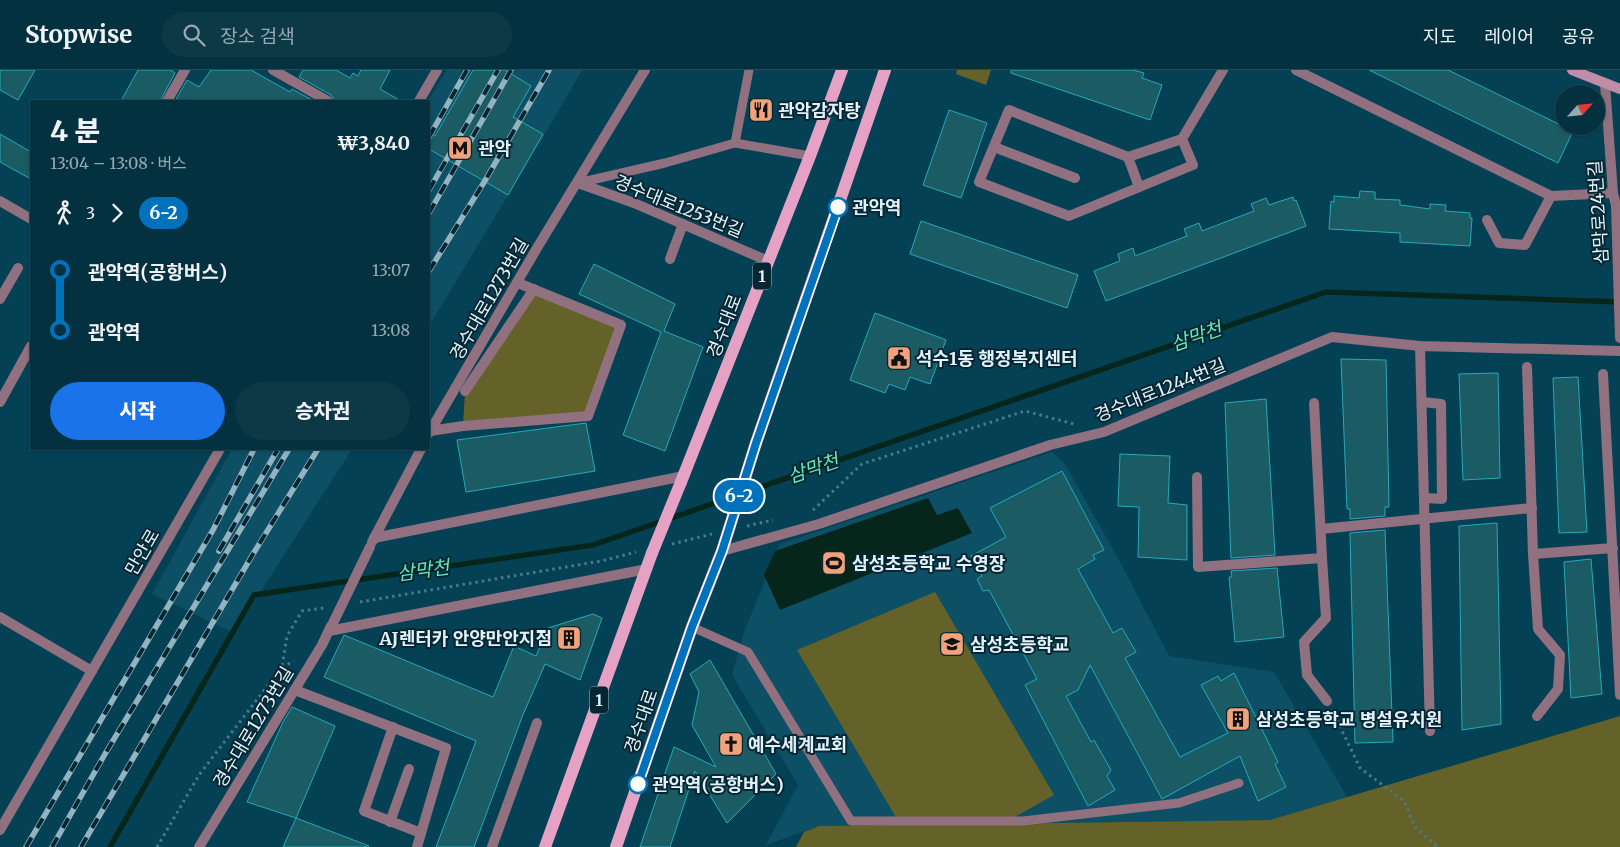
<!DOCTYPE html>
<html lang="ko">
<meta charset="utf-8">
<style>
:root{--surface:#043140;--page:#0d3947;--text:#f1f3f6;--muted:#97a9b1;--line:#254c59;--accent:#1a73e8}
body{margin:0;font-family:Merriweather,"Noto Sans KR",serif;background:var(--page);color:var(--text);height:100vh;display:flex;flex-direction:column;font-size:19px;white-space:nowrap}
*{box-sizing:border-box;margin:0}
p{font-size:16px;color:var(--muted)}
.icon{flex:none;width:28px;height:28px;fill:none;stroke:currentColor;stroke-width:2;stroke-linecap:round;stroke-linejoin:round}
.map{position:relative;flex:1;overflow:hidden}
.details{position:absolute;left:30px;top:30px;width:400px;height:350px;display:flex;flex-direction:column;background:var(--surface);border-radius:0px;box-shadow:0 1px 4px #0004,0 0 0 1px var(--line)}
.details>*{flex:none}
.badge{padding:0 10px;border-radius:16px;font-size:18px;line-height:32px}
.needle{width:32px;rotate:63deg}
.controls{position:absolute;left:1555px;top:15px;display:grid;gap:10px}
.controls a{display:grid;place-items:center;width:50px;height:50px;border-radius:50%;background:var(--surface);box-shadow:0 1px 4px #0004,0 0 0 1px var(--line);font-size:25px}
.map>.badge{position:absolute;translate:-50% -50%;box-shadow:0 0 0 2px #fff}
.legs{display:flex;align-items:center;gap:8px;height:55px;padding:0 20px;font-size:16px}
.legs p{margin-inline-start:auto}
.head{display:flex;align-items:center;justify-content:space-between;height:85px;padding:0 20px}
h1{font-size:28px;font-weight:800;line-height:38px}
.action{display:flex;gap:10px;margin-top:auto;padding:10px 20px}
.action a{flex:1;height:58px;border-radius:30px;background:var(--accent);color:#fff;font-size:20px;font-weight:800;line-height:58px;text-align:center}
.action a+a{background:var(--page);color:var(--text)}
ul{padding:0 20px;list-style:none}
li{display:flex;align-items:center;gap:18px;height:60px;font-size:19px}
li i{display:grid;place-items:center;width:8px;height:100%;margin:0 6px;background:currentColor}
li i::after{content:'';width:12px;height:12px;margin:-6px;border:4px solid;border-radius:50%;background:var(--surface)}
li p{margin-inline-start:auto}
li:first-child i{background:linear-gradient(#0000 50%,currentColor 0)}
li:last-child i{background:linear-gradient(currentColor 50%,#0000 0)}
header{display:flex;align-items:center;gap:30px;box-sizing:border-box;height:70px;padding:0 25px;background:var(--surface);border-bottom:1px solid var(--line)}
header strong{font-size:24px}
nav{display:flex;gap:28px;margin-inline-start:auto;font-size:18px}
.search{width:350px;height:45px;background:var(--page);display:flex;align-items:center;gap:12px;box-sizing:border-box;padding:0 18px;border-radius:28px;color:var(--muted);font-size:19px}
.map>svg:first-child{display:block}
</style>
<header>
<strong>Stopwise</strong>
<div class="search"><svg class="icon" aria-label="search" viewBox="0 0 24 24"><circle cx="10" cy="10" r="6"/><path d="M15 15l6 6"/></svg>장소 검색</div>
<nav><a>지도</a><a>레이어</a><a>공유</a></nav>
</header>
<div class="map">
<svg width="1620" height="777" viewBox="0 0 1620 777">
<rect width="100%" height="100%" fill="#054155"/>
<g fill="#0d5065">
<polygon points="447,0 582,0 538,76 429,256 428,31"/>
<polygon points="232,379 352,379 234,563 152,524"/>
<polygon points="1052,382 1065,394 1120,492 1169,586 1274,602 1347,727 1270,750 819,756 766,775 798,715 732,605 744,562 780,474"/>
</g>
<g fill="#646228">
<polygon points="957,0 991,0 986,15 956,4"/>
<polygon points="534,219 621,255 588,346 463,356 465,321"/>
<polygon points="935,522 1054,725 1011,749 897,749 797,580"/>
<polygon points="1620,646 1620,777 796,777 804,762 819,756 1270,750"/>
</g>
<polygon fill="#06261c" points="928,428 937,445 958,438 972,463 780,540 764,505 775,481"/>
<g fill="none" stroke-linecap="round" stroke-linejoin="round">
<polyline stroke="#06261c" stroke-width="5.5" points="110,777 254,525 593,475 1326,222 1620,232"/>
</g>
<g fill="#1b5b63" stroke="#24aaba">
<polygon points="0,0 35,0 18,30 0,20"/>
<polygon points="138,0 170,0 175,3 160,31 121,31"/>
<polygon points="211,0 251,0 290,22 292,19 314,31 175,31 187,10 199,17"/>
<polygon points="303,0 336,0 350,8 353,3 358,6 361,0 390,0 380,19 401,31 335,31 331,25 299,7"/>
<polygon points="473,0 505,0 531,16 513,47 543,64 508,125 429,79 429,62 435,66"/>
<polygon points="1011,0 1133,0 1144,3 1142,8 1162,15 1150,50 1011,3"/>
<polygon points="1369,0 1448,0 1573,61 1558,93"/>
<polygon points="949,40 987,53 961,128 923,115"/>
<polygon points="0,64 31,82 31,109 0,92"/>
<polygon points="1360,121 1375,122 1375,129 1400,130 1400,135 1430,139 1430,134 1446,135 1445,141 1470,143 1470,148 1472,148 1470,176 1400,172 1400,163 1329,159 1331,131 1334,132 1334,126 1359,128"/>
<polygon points="1293,127 1294,131 1296,130 1306,156 1106,231 1094,201 1120,191 1118,184 1133,178 1135,186 1187,166 1184,159 1199,153 1202,161 1254,141 1251,134 1266,128 1269,135"/>
<polygon points="921,151 1078,205 1067,238 910,184"/>
<polygon points="594,194 675,234 664,261 703,277 665,381 623,365 661,262 579,224"/>
<polygon points="875,243 946,270 930,314 910,307 905,320 889,314 885,323 850,310"/>
<polygon points="1341,289 1386,290 1389,437 1385,437 1385,446 1350,449 1350,439 1347,439"/>
<polygon points="1498,303 1500,408 1463,410 1459,304"/>
<polygon points="1578,307 1587,462 1559,463 1553,308"/>
<polygon points="1266,329 1275,485 1231,488 1225,333"/>
<polygon points="586,353 595,401 466,422 457,370"/>
<polygon points="1120,384 1170,386 1168,433 1187,435 1187,490 1138,487 1139,437 1118,436"/>
<polygon points="1062,401 1104,480 1093,485 1095,489 1078,499 1113,563 1122,558 1136,582 1125,588 1180,687 1228,663 1201,615 1218,606 1221,611 1234,603 1278,692 1275,694 1286,717 1258,731 1240,686 1162,729 1090,595 1078,620 1066,626 1091,672 1094,670 1111,700 1107,706 1115,720 1088,736 1025,615 1037,609 989,520 983,521 977,509 982,506 971,486 1006,467 990,438"/>
<polygon points="1497,453 1501,654 1462,660 1459,456"/>
<polygon points="1385,460 1393,672 1355,673 1350,463"/>
<polygon points="1591,489 1602,624 1571,628 1564,492"/>
<polygon points="1277,498 1284,567 1235,572 1229,507 1232,507 1231,501"/>
<polygon points="593,544 602,548 580,610 545,594 522,647 474,777 436,777 476,671 324,607 344,565 493,627 514,576 536,586 548,558"/>
<polygon points="710,590 776,704 727,753 695,701 670,777 640,777 674,677 716,697 692,655 699,622 690,604"/>
<polygon points="292,637 335,656 296,748 247,732 283,652"/>
<polygon points="296,748 369,776 368,777 283,777"/>
</g>
<g fill="none" stroke-linecap="round" stroke-linejoin="round">
<g stroke="#4a7989" stroke-width="3" stroke-dasharray="2.5 4" stroke-linecap="butt">
<polyline points="813,440 862,394 1025,341 1074,354"/>
<polyline points="747,456 773,450"/>
<polyline points="672,474 712,464"/>
<polyline points="360,532 601,491 636,482"/>
<polyline points="282,597 294,591"/>
<polyline points="1334,644 1360,698 1404,731 1415,757 1438,777"/>
<polyline points="157,777 199,705 282,597 287,566 302,541 324,538"/>
</g>
<g stroke="#917080" stroke-width="9">
<polyline points="735,73 749,0"/>
<polyline points="578,113 665,93 735,73 810,86"/>
<polyline points="692,557 748,582 851,751 1023,751 1179,733 1239,713"/>
</g>
<g stroke="#917080" stroke-width="10">
<polyline points="273,0 328,31"/>
<polyline points="1296,0 1551,126 1613,123"/>
<polyline points="1605,14 1613,123 1616,136 1620,268"/>
<polyline points="167,31 185,0"/>
<polyline points="1182,69 1193,95 1069,146 979,112 1009,40 1128,87 1182,69 1223,0"/>
<polyline points="994,77 1075,108"/>
<polyline points="1128,87 1139,117"/>
<polyline points="578,113 634,133 768,191"/>
<polyline points="1487,150 1499,173 1525,175 1551,126"/>
<polyline points="670,189 683,154"/>
<polyline points="0,229 18,198"/>
<polyline points="1420,276 1430,661"/>
<polyline points="1527,297 1533,484 1538,559 1560,585 1558,619 1537,646"/>
<polyline points="1603,304 1620,625"/>
<polyline points="465,321 534,219"/>
<polyline points="0,332 31,276"/>
<polyline points="1423,332 1441,334 1442,429 1425,428"/>
<polyline points="430,361 463,356 588,346 621,255 518,213"/>
<polyline points="429,363 537,178 645,0"/>
<polyline points="1197,407 1198,497 1322,488 1314,333"/>
<polyline points="1321,459 1532,438"/>
<polyline points="374,468 684,406"/>
<polyline points="372,472 421,379"/>
<polyline points="722,481 819,454 1050,375 1104,362 1332,267 1420,276 1620,281"/>
<polyline points="1533,484 1613,478"/>
<polyline points="1322,488 1326,548 1304,572 1307,605 1327,631"/>
<polyline points="0,547 92,601"/>
<polyline points="329,561 647,499"/>
<polyline points="295,620 446,678 417,777"/>
<polyline points="393,657 364,741 421,763"/>
<polyline points="390,752 409,699"/>
<polyline points="199,777 322,575 331,556"/>
<polyline points="492,777 537,653"/>
</g>
<g stroke="#917080" stroke-width="10">
<polyline points="419,31 437,0"/>
<polyline points="0,131 31,149"/>
<polyline points="0,760 220,379"/>
</g>
<polyline stroke="#c18ca7" stroke-width="10" points="1572,0 1620,19"/>
<g stroke="#e5a2c4" stroke-width="12">
<polyline points="756,373 885,0"/>
<polyline points="681,412 810,86 842,0"/>
<polyline points="545,777 652,483"/>
<polyline points="616,777 692,557 722,481"/>
</g>
<defs>
<g id="rail">
<polyline points="429,67 467,0"/>
<polyline points="429,120 498,0"/>
<polyline points="429,143 511,0"/>
<polyline points="429,201 486,109 549,0"/>
<polyline points="219,481 278,379"/>
<polyline points="26,777 213,460 254,379"/>
<polyline points="52,777 105,684 289,379"/>
<polyline points="81,777 253,484 318,379"/>
</g>
</defs>
<use href="#rail" stroke="#93b3c0" stroke-width="5.5"/>
<use href="#rail" stroke="#052632" stroke-width="4" stroke-dasharray="11" stroke-linecap="butt"/>
<polyline stroke="#917080" stroke-width="10" points="333,553 370,477"/>
<g stroke="#e5a2c4" stroke-width="12">
<polyline points="722,481 756,373"/>
<polyline points="652,483 681,412"/>
</g>
</g>
<g fill="none" stroke-linecap="round" stroke-linejoin="round">
<defs>
<polyline id="line-1" points="638,714 692,557 722,481 756,373 838,137"/>
</defs>
<use href="#line-1" stroke="#fff" stroke-width="11"/>
<use href="#line-1" stroke="#0072bc" stroke-width="8"/>
</g>
<defs>
<symbol id="restaurant-square" viewBox="-11 -11 22 22"><rect x="-9" y="-9" width="18" height="18" rx="4" fill="#f0a27a" stroke="#052632"/><path d="M-5-6h1v4h1v-4h1v4h1v-4h1v5L-1.5 .5V6h-2V.5L-5-1ZM5-6V6H3V1.5H1.5Q1.5-4 5-6Z" fill="#111"/></symbol>
<symbol id="metro-square" viewBox="-11 -11 22 22"><rect x="-9" y="-9" width="18" height="18" rx="4" fill="#f0a27a" stroke="#052632"/><path d="M-5.5 5V-5H-3L0 0L3-5H5.5V5H3V-.5L0 4L-3-.5V5Z" fill="#111"/></symbol>
<symbol id="civic-square" viewBox="-11 -11 22 22"><rect x="-9" y="-9" width="18" height="18" rx="4" fill="#f0a27a" stroke="#052632"/><path d="M-.6-6.5H3V-4.5H.6V-3L4-1V1h2V6H-6V1h2V-1L-.6-3ZM-1.2 2.5V6h2.4V2.5Z" fill="#111"/></symbol>
<symbol id="stadium-square" viewBox="-11 -11 22 22"><rect x="-9" y="-9" width="18" height="18" rx="4" fill="#f0a27a" stroke="#052632"/><path d="M0-5a6.5 5 0 1 0 0 10a6.5 5 0 1 0 0-10ZM-3.5-1.8h7v3.6h-7Z" fill="#111"/></symbol>
<symbol id="building-square" viewBox="-11 -11 22 22"><rect x="-9" y="-9" width="18" height="18" rx="4" fill="#f0a27a" stroke="#052632"/><path d="M-4-6H4V6H1V3H-1V6H-4ZM-2.5-4.3h1.7v1.8h-1.7ZM.8-4.3h1.7v1.8H.8ZM-2.5-1h1.7V.8h-1.7ZM.8-1h1.7V.8H.8Z" fill="#111"/></symbol>
<symbol id="school-square" viewBox="-11 -11 22 22"><rect x="-9" y="-9" width="18" height="18" rx="4" fill="#f0a27a" stroke="#052632"/><path d="M0-5L7-2L0 1L-7-2ZM-4 1L0 2.5L4 1V4Q0 6-4 4Z" fill="#111"/></symbol>
<symbol id="church-square" viewBox="-11 -11 22 22"><rect x="-9" y="-9" width="18" height="18" rx="4" fill="#f0a27a" stroke="#052632"/><path d="M-1.2-6h2.4v3.5h3.3v2.4h-3.3V6h-2.4V-.1h-3.3v-2.4h3.3Z" fill="#111"/></symbol>
</defs>
<g fill-rule="evenodd">
<use href="#restaurant-square" x="747" y="26" width="28" height="28"/>
<use href="#metro-square" x="446" y="64" width="28" height="28"/>
<use href="#civic-square" x="885" y="274" width="28" height="28"/>
<use href="#stadium-square" x="820" y="479" width="28" height="28"/>
<use href="#building-square" x="555" y="554" width="28" height="28"/>
<use href="#school-square" x="938" y="560" width="28" height="28"/>
<use href="#building-square" x="1224" y="635" width="28" height="28"/>
<use href="#church-square" x="717" y="660" width="28" height="28"/>
</g>
<g fill="#fff" stroke="#0072bc" stroke-width="2.5">
<circle cx="838" cy="137" r="9"/>
<circle cx="638" cy="714" r="9"/>
</g>
<g text-anchor="middle" dominant-baseline="central" stroke-width="4" stroke-linejoin="round" paint-order="stroke">
<g fill="#052632" stroke="#9fb5be" stroke-width="1">
<rect x="753" y="192.5" width="18" height="27" rx="4"/>
<rect x="590" y="616.5" width="18" height="27" rx="4"/>
</g>
<g font-size="16" font-weight="bold" fill="#e1f2fa">
<text x="762" y="206">1</text>
<text x="599" y="630">1</text>
</g>
<g font-size="18" font-weight="bold" fill="#e1f2fa" stroke="#052632" text-anchor="start">
<text x="778" y="40">관악감자탕</text>
<text x="478" y="78">관악</text>
<text x="916" y="288">석수1동 행정복지센터</text>
<text x="852" y="493">삼성초등학교 수영장</text>
<text x="552" y="568" text-anchor="end">AJ렌터카 안양만안지점</text>
<text x="970" y="574">삼성초등학교</text>
<text x="1256" y="649">삼성초등학교 병설유치원</text>
<text x="748" y="674">예수세계교회</text>
</g>
<g font-size="18" fill="#e1f2fa" stroke="#052632">
<text transform="translate(679 136) rotate(22)">경수대로1253번길</text>
<text transform="translate(1598 142) rotate(-94)">삼막로24번길</text>
<text transform="translate(489 229) rotate(-60)">경수대로1273번길</text>
<text transform="translate(724 256) rotate(-69)">경수대로</text>
<text transform="translate(1160 320) rotate(-22)">경수대로1244번길</text>
<text transform="translate(142 482) rotate(-60)">만안로</text>
<text transform="translate(641 651) rotate(-71)">경수대로</text>
<text transform="translate(253 657) rotate(-59)">경수대로1273번길</text>
</g>
<g font-size="18" font-weight="bold" fill="#e1f2fa" stroke="#052632" text-anchor="start">
<text x="852" y="137">관악역</text>
<text x="652" y="714">관악역(공항버스)</text>
</g>
<g font-size="19" font-style="italic" fill="#63eabb" stroke="#052632">
<text transform="translate(1196 266) rotate(-19)">삼막천</text>
<text transform="translate(813 398) rotate(-19)">삼막천</text>
<text transform="translate(423 500) rotate(-8)">삼막천</text>
</g>
</g>
</svg>
<div class="controls">
<a><svg class="needle" viewBox="-14 -14 28 28"><path d="M0-13l5 13h-10z" fill="#e53935"/><path d="M0 13l5-13h-10z" fill="#97a9b1"/></svg></a>
</div>
<b class="badge" style="left:739px;top:426px;background:#0072bc;color:#fff">6-2</b>
<section class="details">
<div class="head"><div><h1>4 분</h1><p>13:04 – 13:08 · 버스</p></div><b>₩3,840</b></div>
<div class="legs"><svg class="icon" aria-label="walk" viewBox="0 0 24 24"><circle cx="13" cy="4" r="2"/><path d="M13 8l-2 6 4 7M11 14l-3 7M7 12l3-4h3l4 4"/></svg>3<svg class="icon" aria-label="forward" viewBox="0 0 24 24"><path d="M9 5l7 7-7 7"/></svg><b class="badge" style="background:#0072bc;color:#fff">6-2</b></div>
<ul>
<li><i style="color:#0072bc"></i><b>관악역(공항버스)</b><p>13:07</p></li>
<li><i style="color:#0072bc"></i><b>관악역</b><p>13:08</p></li>
</ul>
<div class="action"><a>시작</a><a>승차권</a></div>
</section>
</div>
